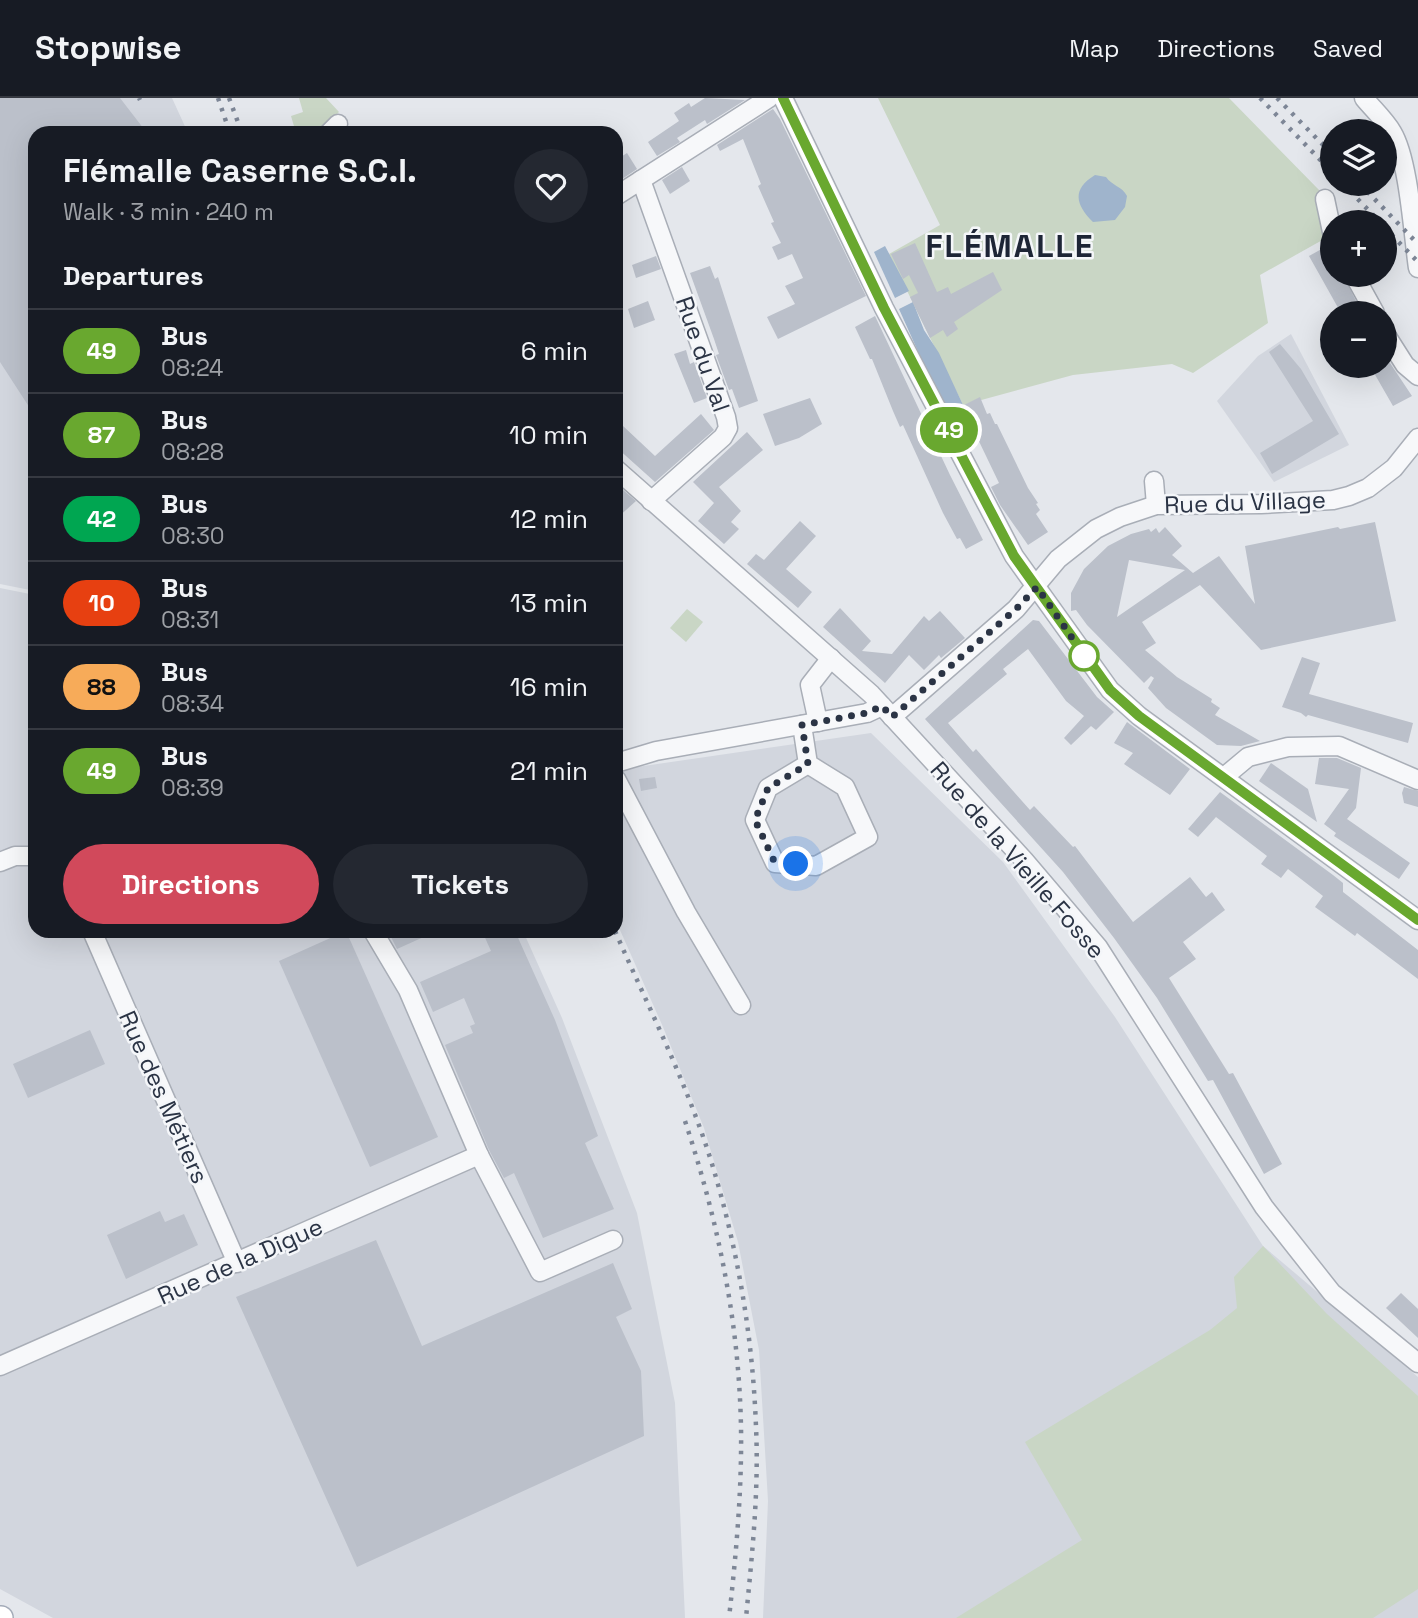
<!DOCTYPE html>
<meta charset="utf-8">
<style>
:root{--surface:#171b24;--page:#242831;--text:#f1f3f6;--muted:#9ea1a6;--line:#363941;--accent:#d1495b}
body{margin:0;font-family:"Space Grotesk",sans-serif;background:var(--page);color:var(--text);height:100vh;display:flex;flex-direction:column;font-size:26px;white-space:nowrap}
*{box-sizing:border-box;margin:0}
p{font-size:23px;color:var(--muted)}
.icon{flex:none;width:38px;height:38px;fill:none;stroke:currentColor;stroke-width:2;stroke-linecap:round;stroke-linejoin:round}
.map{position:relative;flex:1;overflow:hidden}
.side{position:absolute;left:28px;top:28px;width:595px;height:812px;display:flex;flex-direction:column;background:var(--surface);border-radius:21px;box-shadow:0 7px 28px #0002}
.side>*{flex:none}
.badge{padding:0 14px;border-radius:23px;font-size:24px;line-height:46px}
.controls{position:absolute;left:1320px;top:21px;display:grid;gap:14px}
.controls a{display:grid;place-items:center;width:77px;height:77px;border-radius:50%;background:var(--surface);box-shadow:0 7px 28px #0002;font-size:35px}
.you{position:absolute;width:35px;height:35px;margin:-18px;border:5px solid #fff;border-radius:50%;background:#1a73e8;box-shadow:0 0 0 10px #1a73e833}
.map>.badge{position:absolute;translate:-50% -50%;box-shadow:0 0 0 4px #fff}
h2{padding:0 35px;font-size:26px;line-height:63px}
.round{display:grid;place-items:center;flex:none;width:74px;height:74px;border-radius:37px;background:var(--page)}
.head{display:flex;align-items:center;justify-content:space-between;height:119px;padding:0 35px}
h1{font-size:33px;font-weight:800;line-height:52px}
.cta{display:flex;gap:14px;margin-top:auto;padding:14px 35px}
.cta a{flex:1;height:80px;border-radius:42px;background:var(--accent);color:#fff;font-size:28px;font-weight:800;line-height:80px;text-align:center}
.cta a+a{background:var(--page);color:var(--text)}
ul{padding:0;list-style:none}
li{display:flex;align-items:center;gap:21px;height:84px;padding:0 35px;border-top:2px solid var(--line)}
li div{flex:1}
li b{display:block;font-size:26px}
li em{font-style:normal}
li .badge{min-width:77px;font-weight:700;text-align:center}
header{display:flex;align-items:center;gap:42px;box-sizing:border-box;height:98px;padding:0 35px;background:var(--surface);border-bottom:2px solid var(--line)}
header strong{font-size:33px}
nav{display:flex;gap:38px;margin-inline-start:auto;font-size:24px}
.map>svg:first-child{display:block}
</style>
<header>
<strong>Stopwise</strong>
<nav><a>Map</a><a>Directions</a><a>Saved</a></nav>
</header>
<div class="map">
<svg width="1418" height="1520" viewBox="0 0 1418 1520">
<rect width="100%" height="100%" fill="#e4e7ec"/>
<g fill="#d2d6de">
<polygon points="0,0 172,0 188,35 35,35 35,493 0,486"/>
<polygon points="1291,236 1349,347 1274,384 1217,303 1258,258"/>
<polygon points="0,490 35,497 35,833 523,833 562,920 637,1115 675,1305 685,1520 53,1520 0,1491"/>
<polygon points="871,635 1003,764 1115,919 1263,1148 1418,1279 1418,1520 763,1520 768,1403 759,1252 738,1144 704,1030 663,929 616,823 616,672"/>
</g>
<g fill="#c9d6c5">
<polygon points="299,0 326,0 339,14 316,35 296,35 291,18 303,14"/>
<polygon points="878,0 1229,0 1320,93 1326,140 1260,177 1268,225 1193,275 1172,266 1073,277 963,307 889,156 940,127"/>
<polygon points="687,511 703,524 686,544 670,530"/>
<polygon points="1263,1148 1327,1216 1418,1298 1418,1491 1373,1520 956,1520 1082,1442 1025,1344 1210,1232 1237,1210 1234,1179"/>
</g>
<g fill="#9fb4cc">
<path d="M1095 77 1106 79C1112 88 1122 88 1127 98L1125 109 1115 122 1093 124C1075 106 1072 91 1095 77Z"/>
<polygon points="885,148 909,193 895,200 874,154"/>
<polygon points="913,204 924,232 939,255 963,307 946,316 899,211"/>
</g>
<g fill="#bbc0ca" fill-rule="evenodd">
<polygon points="0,0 120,0 147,35 35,35 35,318 0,264"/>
<polygon points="705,0 745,2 707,26 705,22 677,40 680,44 657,58 648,44 679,23 674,15 689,5 691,9"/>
<polygon points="773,11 780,21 866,198 778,241 767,219 795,206 785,188 803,180 792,156 778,162 772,149 781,145 771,125 774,124 758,88 761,86 743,41 720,53 717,47"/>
<polygon points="627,55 637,71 619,83 616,79 616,62"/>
<polygon points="682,69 690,83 670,96 662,82"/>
<polygon points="915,145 937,194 948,189 951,196 993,174 1002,192 954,224 958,231 947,239 943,232 930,240 910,199 918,195 909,177 903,181 891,156"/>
<polygon points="1327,148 1332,156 1332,177 1343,177 1362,215 1341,215 1309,158"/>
<polygon points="656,158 661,171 636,180 632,167"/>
<polygon points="710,168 715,181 718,179 758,303 739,310 732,291 729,292 716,257 719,256 714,241 690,175"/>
<polygon points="648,203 655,222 634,230 628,211"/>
<polygon points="875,218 950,377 983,442 966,451 960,440 957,441 943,415 903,327 900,329 893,313 872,261 870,261 855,229"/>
<polygon points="1280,246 1301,271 1339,336 1272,376 1260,355 1313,323 1269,254"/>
<polygon points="686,252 690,266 694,264 707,300 694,305 674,256"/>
<polygon points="1384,256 1412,298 1393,308 1370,268 1384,268"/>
<polygon points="980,299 987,316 990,315 995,326 997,326 1028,390 1038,405 1036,406 1040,412 1036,416 1048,434 1028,447 1000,407 991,389 999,385 962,308"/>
<polygon points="810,300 822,326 799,340 775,348 763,316"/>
<polygon points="701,316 714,332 655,384 616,349 616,336 623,328 655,358"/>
<polygon points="747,334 763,352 719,389 741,413 731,424 739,431 724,446 698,423 714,405 693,384"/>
<polygon points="616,386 636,403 616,421"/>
<polygon points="800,423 816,438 786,471 812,494 798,510 747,466 756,456 764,462"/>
<path d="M1375 424 1396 523 1261 552 1200 487 1142 524 1156 545 1145 552 1177 579 1212 601 1211 604 1220 610 1215 617 1260 643 1241 648 1217 647 1166 610 1148 590 1154 580 1151 578 1144 585 1087 527 1076 512 1071 513V495L1084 471 1108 448 1131 436 1149 431 1151 434 1156 430 1159 435 1165 429 1182 448 1172 457 1193 475 1219 458 1255 506 1245 448 1338 429 1340 431ZM1129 462 1185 472 1117 519Z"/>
<polygon points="840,510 871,543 862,553 892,556 924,518 929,523 940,513 965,540 941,560 939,557 924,572 909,557 885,585 823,529"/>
<polygon points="1033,522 1039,523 1097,599 1114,614 1096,632 1091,628 1071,647 1064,640 1084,618 1066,603 1028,551 1003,571 1007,576 948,625 973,654 976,651 1030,712 1034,708 1073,749 1075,748 1133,824 1190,779 1206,799 1212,794 1225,812 1183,844 1196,861 1169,880 1229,976 1233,975 1282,1066 1264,1076 1213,982 1208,983 1157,900 1114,840 1063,774 925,621"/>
<polygon points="1302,559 1320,565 1309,596 1413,625 1408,645 1308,617 1306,619 1301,615 1282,609"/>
<polygon points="1127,624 1190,671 1170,697 1124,666 1133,655 1114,645"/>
<polygon points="1319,660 1337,660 1361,670 1356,710 1347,721 1410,765 1399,781 1334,738 1336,735 1324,726 1349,691 1315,686"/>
<polygon points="1271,665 1308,691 1317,724 1259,683"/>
<polygon points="655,679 657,690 641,693 639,681"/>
<polygon points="1404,689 1418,693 1418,709 1404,705 1402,695"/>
<polygon points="1220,694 1333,777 1343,785 1343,794 1418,852 1418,881 1357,835 1355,838 1315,809 1323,798 1288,771 1281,780 1261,766 1267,758 1216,719 1198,739 1188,731"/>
<polygon points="346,833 438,1039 370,1069 279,863"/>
<polygon points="388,833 437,833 397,851"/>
<polygon points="482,833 515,833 555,922 598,1038 585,1045 614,1111 543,1140 514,1075 504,1080 489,1052 445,947 473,935 470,928 475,926 464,900 433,914 420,884 491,853"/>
<polygon points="90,932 105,966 28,1000 13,966"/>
<polygon points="160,1113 165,1124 184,1116 198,1147 126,1181 107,1137"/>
<polygon points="376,1142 422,1248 613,1165 632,1211 616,1219 641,1273 644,1338 357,1469 236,1199"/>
<polygon points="1401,1195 1418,1211 1418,1240 1386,1210"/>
</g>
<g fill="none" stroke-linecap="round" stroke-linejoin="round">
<defs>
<g id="minor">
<polyline points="783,0 884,210 1014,458 1110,592 1139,618 1418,822"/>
<path d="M1364 0C1373 11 1385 22 1392 34 1409 62 1413 136 1418 170"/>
<polyline points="329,35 338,26"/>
<polyline points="641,82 726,319 728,330 723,339 651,403"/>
<polyline points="616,98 769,0"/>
<polyline points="1325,101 1332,134"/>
<polyline points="1354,177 1375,215"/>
<polyline points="1384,234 1405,267 1418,278"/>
<polyline points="616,371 871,596 1024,762 1098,849 1264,1109 1332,1195 1418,1265"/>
<polyline points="1154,383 1156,407"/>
<polyline points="892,619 1016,511 1058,461 1096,431 1120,419 1156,407 1261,406 1333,402 1349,398 1368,390 1394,370 1418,340"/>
<polyline points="818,624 810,587 831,560"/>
<polyline points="802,627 808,666 845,689 868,739 816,768 775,765 755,722 768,690 808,666"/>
<polyline points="616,665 656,653 867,615 882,608"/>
<polyline points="1224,679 1248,659 1288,649 1339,648 1418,682"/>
<polyline points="616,681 686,814 741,907"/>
<polyline points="0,764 15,758 35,758"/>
<polyline points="92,833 237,1165"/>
<polyline points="373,833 408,892 479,1057 540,1174 613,1142"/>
<polyline points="0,1268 479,1057"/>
</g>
<polyline id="major" points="0,1520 1,1520"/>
</defs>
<use href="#minor" stroke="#a9aeb7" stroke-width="21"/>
<use href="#major" stroke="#a3abb8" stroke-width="26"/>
<use href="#minor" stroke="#f7f8fa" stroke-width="18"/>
<use href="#major" stroke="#fff" stroke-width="23"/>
<g stroke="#7d8696" stroke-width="4.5" stroke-dasharray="3.5 7" stroke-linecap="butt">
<polyline points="139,0 140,2"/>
<polyline points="218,0 230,35"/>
<polyline points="229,0 242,35"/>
<polyline points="1260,0 1332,74"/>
<polyline points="1277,0 1332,56"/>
<polyline points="1343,86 1380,124"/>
<polyline points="1360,86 1418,146"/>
<polyline points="1384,129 1418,164"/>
<path d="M615 833C651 915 693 997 717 1083 740 1164 753 1246 756 1329 759 1393 752 1457 746 1520"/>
<path d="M685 1023C718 1123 739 1224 741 1329 742 1393 736 1457 729 1520"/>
</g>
</g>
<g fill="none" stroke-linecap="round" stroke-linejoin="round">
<defs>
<polyline id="line" points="783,0 884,210 1014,458 1110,592 1139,618 1418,822"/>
</defs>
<use href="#line" stroke="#fff" stroke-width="16"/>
<use href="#line" stroke="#69a82f" stroke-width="10"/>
<polyline stroke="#2b3445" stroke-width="7" stroke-dasharray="0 12.6" points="796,766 775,765 755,722 768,690 808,666 802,627 867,615 882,608 892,619 1016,511 1037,489 1086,560 1084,558"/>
</g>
<circle fill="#fff" stroke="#69a82f" stroke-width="3.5" cx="1084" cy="558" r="14"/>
<g text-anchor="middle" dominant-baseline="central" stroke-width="5" stroke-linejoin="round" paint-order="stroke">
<g font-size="24" fill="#2b3445" stroke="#f4f6f9">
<text transform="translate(703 256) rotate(71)">Rue du Val</text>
<text transform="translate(1245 404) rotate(-2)">Rue du Village</text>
<text transform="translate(1018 762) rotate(49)">Rue de la Vieille Fosse</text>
<text transform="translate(164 999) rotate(66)">Rue des Métiers</text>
<text transform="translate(240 1163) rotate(-24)">Rue de la Digue</text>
</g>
<g font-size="32" font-weight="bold" letter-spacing="2" fill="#1d2536" stroke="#f4f6f9">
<text x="1010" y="148">FLÉMALLE</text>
</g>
</g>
</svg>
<div class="controls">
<a><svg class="icon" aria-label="layers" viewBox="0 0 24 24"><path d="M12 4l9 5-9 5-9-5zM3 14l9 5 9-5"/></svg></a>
<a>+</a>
<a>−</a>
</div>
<div class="you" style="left:796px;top:766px"></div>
<b class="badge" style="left:949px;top:332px;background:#69a82f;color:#fff">49</b>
<section class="side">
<div class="head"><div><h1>Flémalle Caserne S.C.I.</h1><p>Walk · 3 min · 240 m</p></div><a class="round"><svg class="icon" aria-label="heart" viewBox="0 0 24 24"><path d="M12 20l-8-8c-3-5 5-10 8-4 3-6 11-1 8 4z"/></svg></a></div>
<h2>Departures</h2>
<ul>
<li><span class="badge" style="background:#69a82f;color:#fff">49</span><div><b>Bus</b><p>08:24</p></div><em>6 min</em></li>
<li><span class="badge" style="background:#69a82f;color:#fff">87</span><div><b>Bus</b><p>08:28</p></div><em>10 min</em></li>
<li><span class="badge" style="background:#00a651;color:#fff">42</span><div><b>Bus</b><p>08:30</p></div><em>12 min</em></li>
<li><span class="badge" style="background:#e74011;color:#fff">10</span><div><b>Bus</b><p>08:31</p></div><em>13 min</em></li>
<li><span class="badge" style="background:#f7ab59;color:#111">88</span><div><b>Bus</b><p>08:34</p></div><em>16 min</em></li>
<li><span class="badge" style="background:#69a82f;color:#fff">49</span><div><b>Bus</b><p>08:39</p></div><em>21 min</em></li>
</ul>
<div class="cta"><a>Directions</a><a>Tickets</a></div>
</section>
</div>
